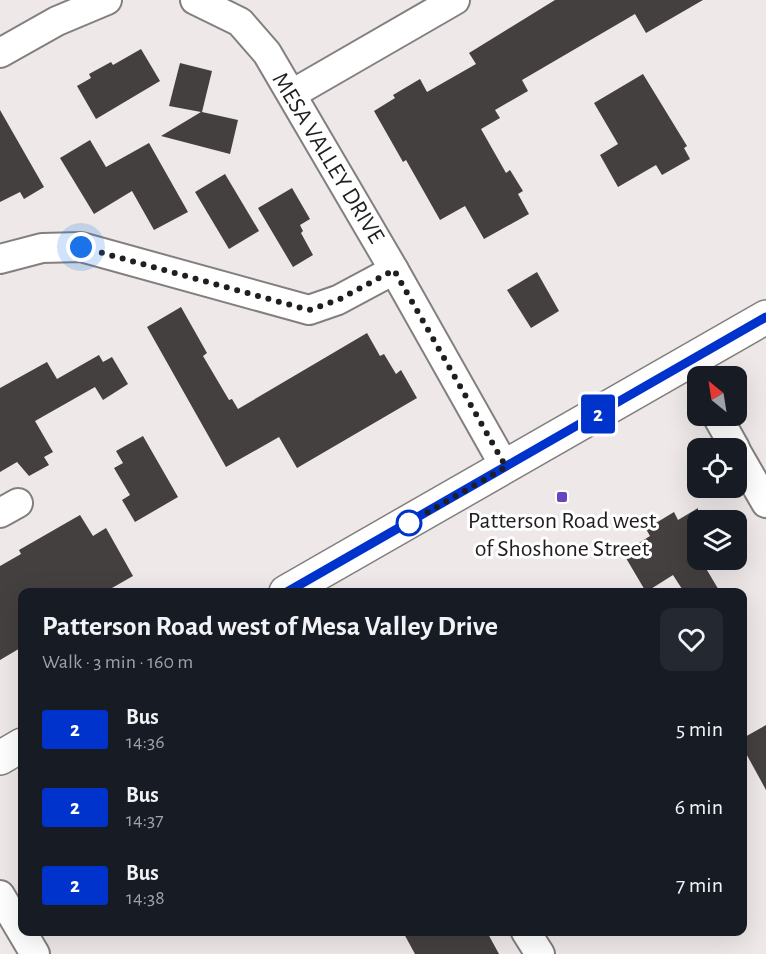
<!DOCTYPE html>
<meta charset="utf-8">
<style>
:root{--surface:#171b24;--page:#242831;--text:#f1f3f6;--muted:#9ea1a6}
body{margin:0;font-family:"Alegreya Sans",sans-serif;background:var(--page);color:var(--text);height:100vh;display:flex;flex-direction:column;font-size:22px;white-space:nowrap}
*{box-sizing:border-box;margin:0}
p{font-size:20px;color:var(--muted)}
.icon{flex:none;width:33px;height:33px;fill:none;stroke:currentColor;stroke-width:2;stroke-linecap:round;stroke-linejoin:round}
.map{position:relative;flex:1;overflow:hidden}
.details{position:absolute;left:18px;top:588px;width:729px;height:348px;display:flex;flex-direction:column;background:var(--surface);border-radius:12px;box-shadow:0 6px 24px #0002}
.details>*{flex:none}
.badge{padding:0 12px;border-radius:4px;font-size:21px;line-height:39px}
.needle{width:39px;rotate:330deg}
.tools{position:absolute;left:687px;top:366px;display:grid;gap:12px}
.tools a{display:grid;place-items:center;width:60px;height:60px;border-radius:12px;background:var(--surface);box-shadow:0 6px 24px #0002;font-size:30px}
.you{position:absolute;width:30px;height:30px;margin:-15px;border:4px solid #fff;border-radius:50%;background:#1a73e8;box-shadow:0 0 0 9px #1a73e833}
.map>.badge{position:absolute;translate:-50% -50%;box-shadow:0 0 0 3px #fff}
.round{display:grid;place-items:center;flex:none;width:63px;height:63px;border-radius:12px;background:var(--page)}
.summary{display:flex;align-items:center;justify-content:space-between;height:102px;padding:0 24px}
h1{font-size:28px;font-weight:700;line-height:45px}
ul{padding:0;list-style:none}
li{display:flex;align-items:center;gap:18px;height:78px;padding:0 24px}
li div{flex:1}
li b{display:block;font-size:22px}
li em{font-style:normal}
li .badge{min-width:66px;font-weight:700;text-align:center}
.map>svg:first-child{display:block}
</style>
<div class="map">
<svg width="766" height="954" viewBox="0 0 766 954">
<rect width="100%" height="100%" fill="#eee9e8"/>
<g fill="#444040">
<polygon points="555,0 703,0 646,33 635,14 522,80 528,91 495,110 500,118 481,129 506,173 510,170 523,191 518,194 529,214 484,239 465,206 440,220 406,160 403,162 374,111 395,98 393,95 420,79 427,92 476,64 469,53"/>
<polygon points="141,49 160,81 96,119 77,86 91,78 89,74 111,62 113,65"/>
<polygon points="180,63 212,71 202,112 238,120 230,154 161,136 201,112 169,106"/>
<polygon points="643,74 687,146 684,148 690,159 662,175 656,165 618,187 600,155 618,144 594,103"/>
<polygon points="0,110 44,187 24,199 20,192 0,202"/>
<polygon points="90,140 106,167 149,143 188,212 154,230 132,191 94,214 60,158"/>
<polygon points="225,174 259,231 229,249 195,192"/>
<polygon points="292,188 310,219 300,225 303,231 301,233 313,255 293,267 258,208"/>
<polygon points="537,272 559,311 531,328 507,290"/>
<polygon points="181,307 207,353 203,356 229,400 232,399 238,409 367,333 380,356 384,354 396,374 401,370 417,398 297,468 279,437 226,467 147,327"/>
<polygon points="99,355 103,362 112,357 128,384 103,400 95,387 35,421 53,452 44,457 49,465 29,476 17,462 0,472 0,388 47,362 57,379"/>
<polygon points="143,436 178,497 135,522 122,500 130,495 114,468 123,463 116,451"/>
<polygon points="698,508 698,560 701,560 720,592 684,592 673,575 646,592 623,553 650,536 646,529 674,512 678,520"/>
<polygon points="80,515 93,536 106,528 133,576 105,592 22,592 22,647 0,660 0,566 21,554 19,550"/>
<polygon points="766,725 766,790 743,748 743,738"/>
<polygon points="403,932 487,932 499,954 415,954"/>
</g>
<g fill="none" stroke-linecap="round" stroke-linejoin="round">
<defs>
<g id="street">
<polyline points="195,0 240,22 267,53 394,270 505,467"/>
<polyline points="0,53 57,21 107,0"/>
<polyline points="292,94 455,0"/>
<polyline points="0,259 42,248 81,247 309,310 338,300 394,270"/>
<polyline points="717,416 735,448"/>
<polyline points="736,451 766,503"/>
<polyline points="0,513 18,503"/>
<polyline points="0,895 35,954"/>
<polyline points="526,932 540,954"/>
</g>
<g id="primary">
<polyline points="286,592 766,317"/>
<polyline points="0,758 22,745"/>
</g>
</defs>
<use href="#street" stroke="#847f7f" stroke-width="32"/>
<use href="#primary" stroke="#847f7f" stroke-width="36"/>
<use href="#street" stroke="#fff" stroke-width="28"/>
<use href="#primary" stroke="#fff" stroke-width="33"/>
</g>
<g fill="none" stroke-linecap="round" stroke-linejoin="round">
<defs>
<polyline id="line" points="287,592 766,317"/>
</defs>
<use href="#line" stroke="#fff" stroke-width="14"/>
<use href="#line" stroke="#03c" stroke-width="9"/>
<polyline stroke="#201e1e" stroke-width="6" stroke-dasharray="0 10.8" points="81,247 309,310 338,300 394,270 506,467 409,523"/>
</g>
<rect fill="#6a44bc" stroke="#fff" stroke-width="2" x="556" y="491" width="12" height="12" rx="3"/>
<circle fill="#fff" stroke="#03c" stroke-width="3" cx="409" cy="523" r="12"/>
<g text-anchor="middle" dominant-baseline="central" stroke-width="6" stroke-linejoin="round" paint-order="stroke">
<g font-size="24" fill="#201e1e" stroke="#fff">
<text transform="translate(328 158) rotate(59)">MESA VALLEY DRIVE</text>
</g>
<g font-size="24" fill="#201e1e" stroke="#fff">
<text x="562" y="521">Patterson Road west<tspan x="562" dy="28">of Shoshone Street</tspan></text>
</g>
</g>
</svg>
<div class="tools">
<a><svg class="needle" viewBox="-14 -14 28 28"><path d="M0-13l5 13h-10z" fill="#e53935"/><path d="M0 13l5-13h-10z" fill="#9ea1a6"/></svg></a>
<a><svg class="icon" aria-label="locate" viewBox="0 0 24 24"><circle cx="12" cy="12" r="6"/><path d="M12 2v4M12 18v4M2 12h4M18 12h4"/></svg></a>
<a><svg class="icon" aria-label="layers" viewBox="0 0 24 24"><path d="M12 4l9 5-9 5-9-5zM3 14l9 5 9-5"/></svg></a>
</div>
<div class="you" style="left:81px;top:247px"></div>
<b class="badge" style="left:598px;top:414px;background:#03c;color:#fff">2</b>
<section class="details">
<div class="summary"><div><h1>Patterson Road west of Mesa Valley Drive</h1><p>Walk · 3 min · 160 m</p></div><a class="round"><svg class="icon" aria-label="heart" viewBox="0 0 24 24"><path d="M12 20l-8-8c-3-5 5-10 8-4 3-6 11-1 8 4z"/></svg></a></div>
<ul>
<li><span class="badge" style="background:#03c;color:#fff">2</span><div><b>Bus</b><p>14:36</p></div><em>5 min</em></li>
<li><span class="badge" style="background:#03c;color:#fff">2</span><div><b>Bus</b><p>14:37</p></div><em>6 min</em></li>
<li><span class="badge" style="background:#03c;color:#fff">2</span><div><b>Bus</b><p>14:38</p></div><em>7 min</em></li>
</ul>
</section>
</div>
